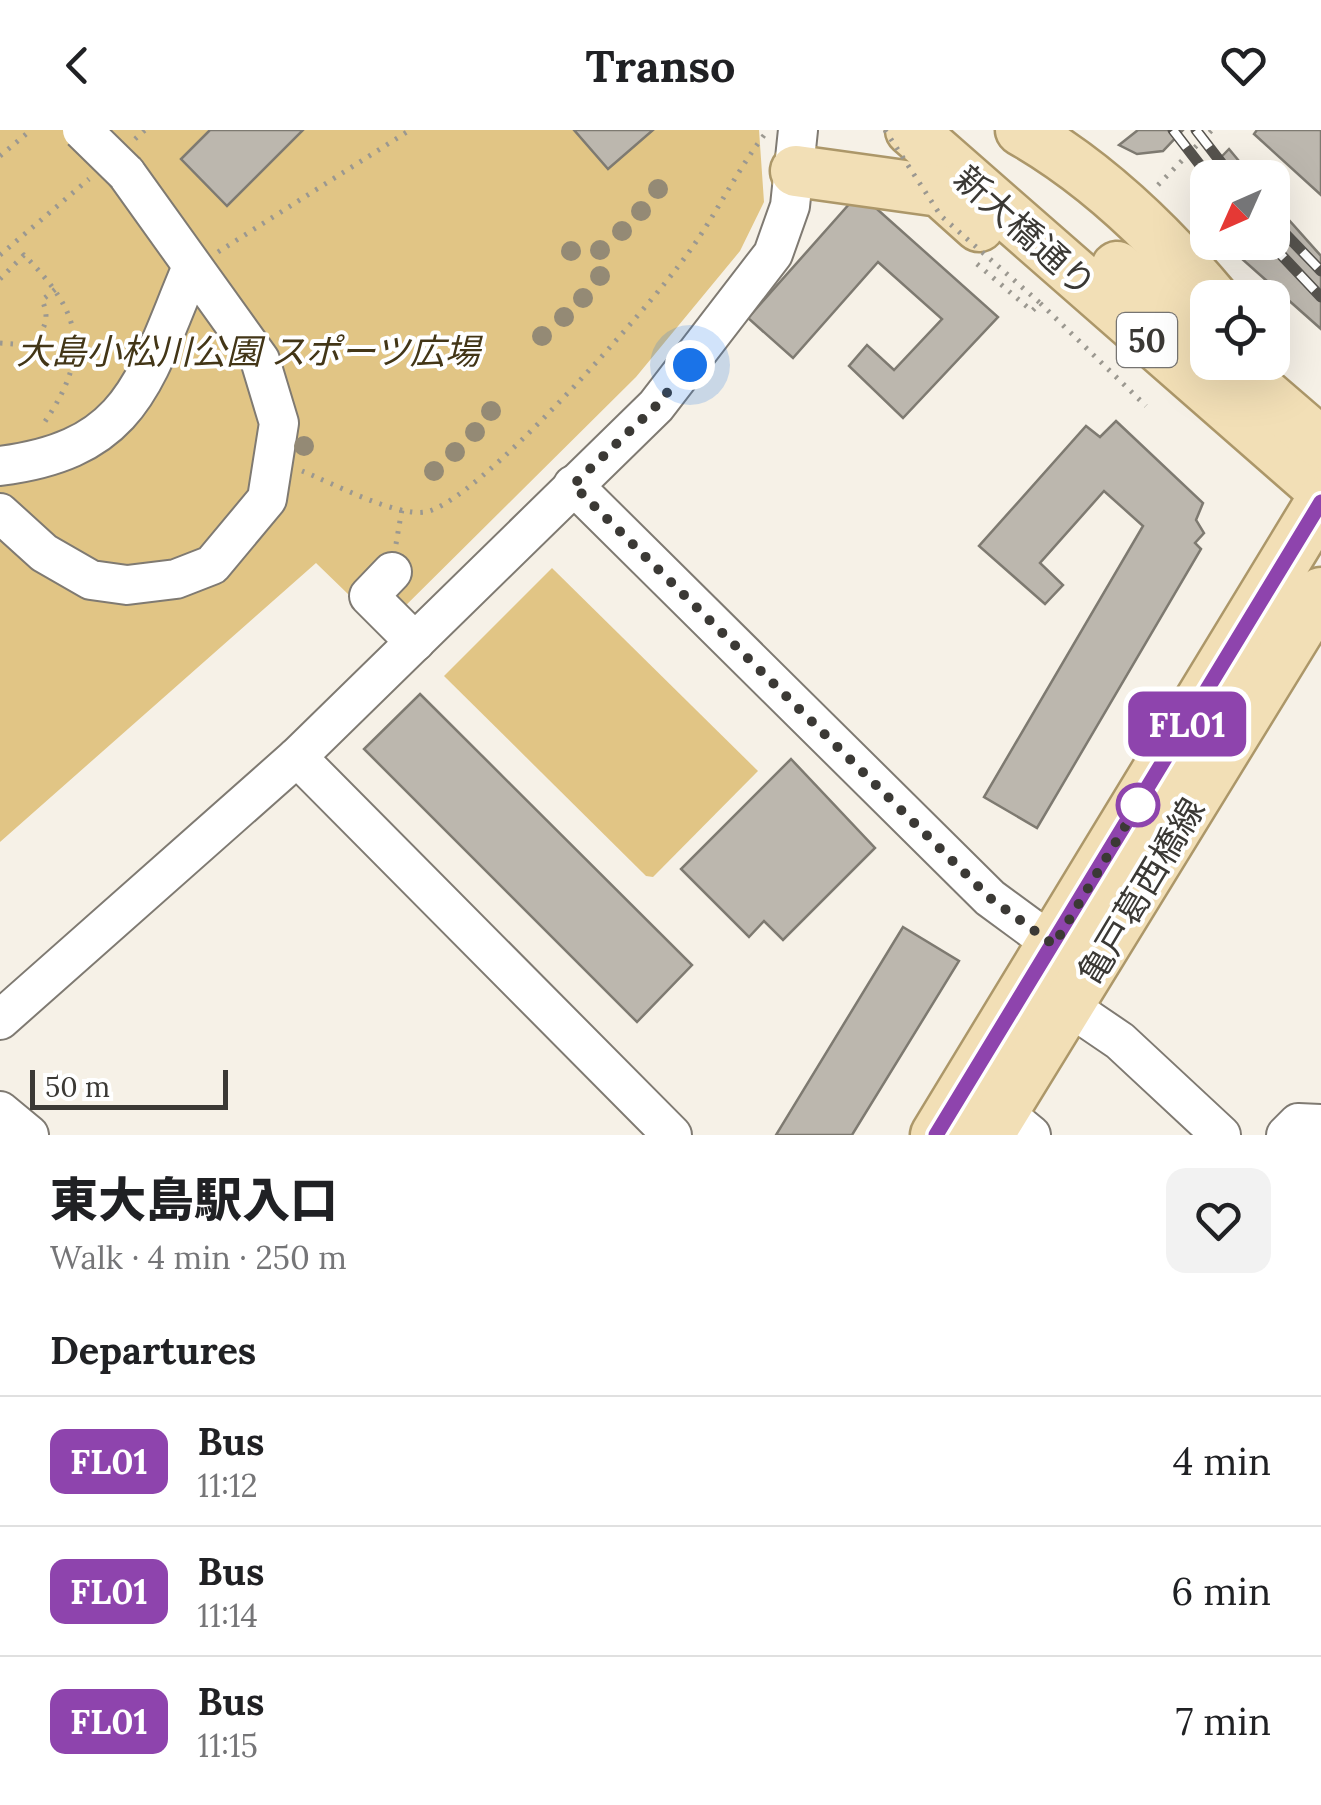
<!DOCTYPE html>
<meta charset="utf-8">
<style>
:root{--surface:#fff;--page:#f2f2f2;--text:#202124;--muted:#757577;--line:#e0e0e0}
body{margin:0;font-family:Lora,"Noto Sans JP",serif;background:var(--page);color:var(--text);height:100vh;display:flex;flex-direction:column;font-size:38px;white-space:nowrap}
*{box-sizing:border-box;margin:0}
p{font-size:32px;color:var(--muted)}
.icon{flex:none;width:55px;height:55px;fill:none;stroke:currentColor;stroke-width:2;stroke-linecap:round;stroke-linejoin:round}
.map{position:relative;height:1005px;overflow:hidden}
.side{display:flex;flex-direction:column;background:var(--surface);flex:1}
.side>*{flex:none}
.badge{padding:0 20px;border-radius:15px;font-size:35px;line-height:65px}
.needle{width:65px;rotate:225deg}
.controls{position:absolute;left:1190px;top:30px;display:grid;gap:20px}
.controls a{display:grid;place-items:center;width:100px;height:100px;border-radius:20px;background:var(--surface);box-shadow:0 10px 40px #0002;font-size:50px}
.scale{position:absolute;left:30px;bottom:25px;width:198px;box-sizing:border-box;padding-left:10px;border:5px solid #3b3935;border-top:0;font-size:28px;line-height:35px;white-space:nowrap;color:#3b3935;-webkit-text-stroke:8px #fff;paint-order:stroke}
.you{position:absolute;width:50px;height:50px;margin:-25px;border:8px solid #fff;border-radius:50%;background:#1a73e8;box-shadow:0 0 0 15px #1a73e833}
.map>.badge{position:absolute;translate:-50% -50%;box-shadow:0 0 0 5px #fff}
h2{padding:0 50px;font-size:38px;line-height:90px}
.round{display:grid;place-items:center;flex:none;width:105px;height:105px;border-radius:20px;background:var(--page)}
.headline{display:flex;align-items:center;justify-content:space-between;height:170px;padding:0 50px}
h1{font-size:48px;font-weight:800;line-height:75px}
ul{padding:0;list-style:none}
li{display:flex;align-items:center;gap:30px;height:130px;padding:0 50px;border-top:2px solid var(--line)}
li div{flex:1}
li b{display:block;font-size:38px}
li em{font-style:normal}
li .badge{min-width:110px;font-weight:700;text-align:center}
header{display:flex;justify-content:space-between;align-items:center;height:130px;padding:0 50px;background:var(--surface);font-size:45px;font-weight:800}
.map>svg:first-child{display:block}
</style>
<header><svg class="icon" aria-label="back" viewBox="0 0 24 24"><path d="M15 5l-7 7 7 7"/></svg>Transo<svg class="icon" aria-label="heart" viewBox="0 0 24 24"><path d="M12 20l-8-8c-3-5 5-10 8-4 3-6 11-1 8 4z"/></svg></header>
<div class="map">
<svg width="1321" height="1005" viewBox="0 0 1321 1005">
<rect width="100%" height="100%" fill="#f6f1e7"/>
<g fill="#e1c585">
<polygon points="0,0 759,0 764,72 740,121 636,247 383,498 316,433 0,712"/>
<polygon points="552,438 758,641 653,747 646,746 444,546"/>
</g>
<g fill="#bcb7ae" stroke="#7e7a71" stroke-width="2.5">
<polygon points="210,0 303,0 227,76 181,29"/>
<polygon points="574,0 653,0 608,39"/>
<polygon points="1138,0 1183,0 1163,21 1137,24 1119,15"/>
<polygon points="1257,0 1321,0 1321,65 1254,4"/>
<polygon points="1229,19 1253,48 1208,48 1208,99 1199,92 1197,52"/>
<polygon points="859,63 998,187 903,288 849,236 867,215 894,240 942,189 878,132 793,228 748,188"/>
<polygon points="1272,71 1321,126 1321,199 1223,112 1272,112"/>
<polygon points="1116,291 1203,373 1196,390 1204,403 1195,413 1201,419 1037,698 984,667 1143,396 1104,361 1040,433 1063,455 1045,474 979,416 1086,296 1100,307"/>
<polygon points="420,564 692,835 637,892 364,619"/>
<polygon points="791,629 875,718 783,810 764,791 749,807 681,739"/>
<polygon points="903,797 959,831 852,1005 776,1005"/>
</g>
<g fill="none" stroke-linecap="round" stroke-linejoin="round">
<defs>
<g id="minor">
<path d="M0 336C134 319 144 250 191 139"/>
<polyline points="573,355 990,768 1054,815"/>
<polyline points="0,383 44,423 91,450 127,455 176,449 212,435 267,369 279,293 260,230 126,43"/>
<polyline points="392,442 369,466 415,512"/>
<polyline points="297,627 672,1005"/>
<polyline points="1070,877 1120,911 1221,1005"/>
<polyline points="0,890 297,627 656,276 773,124 790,76 798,0"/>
<polyline points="0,981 29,1005"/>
<polyline points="1003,982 1031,1005"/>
<polyline points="1286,1005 1298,993 1321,994"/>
</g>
<g id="major">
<polyline points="911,0 1321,359"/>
<path d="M1021 0C1093 41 1160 105 1213 168"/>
<polyline points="796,41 940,61 979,96"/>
<polyline points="1117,137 1208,216"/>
<polyline points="1227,232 1321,313"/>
<polyline points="936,1005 1321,372"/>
<polyline points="988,1005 1321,463"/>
</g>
</defs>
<use href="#minor" stroke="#7f7a72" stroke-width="42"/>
<use href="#major" stroke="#ac9769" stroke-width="55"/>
<g stroke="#9b9890" stroke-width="5" stroke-dasharray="2.5 8" stroke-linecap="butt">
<polyline points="135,9 145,0"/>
<polyline points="0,26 31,0"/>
<polyline points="1158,55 1212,0"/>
<polyline points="218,122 410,0"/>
<polyline points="0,125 89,49"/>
<polyline points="977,134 1032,181 1040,173 1146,276"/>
<path d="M0 149 24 125C82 183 92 223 44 293"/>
<path d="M0 213 29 215C44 201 51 190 42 170L57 158"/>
<path d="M302 341C330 352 396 387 425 382 478 373 650 176 686 126 715 87 735 43 765 4"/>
<polyline points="396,414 402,379"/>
</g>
<use href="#minor" stroke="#fff" stroke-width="38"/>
<use href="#major" stroke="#f2dfb6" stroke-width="50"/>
<defs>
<g id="rail">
<polyline points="1173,0 1210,48"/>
<polyline points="1196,0 1233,48"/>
<polyline points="1272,90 1321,141"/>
<polyline points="1269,112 1321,167"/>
</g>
</defs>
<use href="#rail" stroke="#56534e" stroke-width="11"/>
<use href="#rail" stroke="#fff" stroke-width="8" stroke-dasharray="22" stroke-linecap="butt"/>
<defs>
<polyline id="minor-bridge" points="82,0 126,43"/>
</defs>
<use href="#minor-bridge" stroke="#7f7a72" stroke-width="42" stroke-linecap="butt"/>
<polyline stroke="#9b9890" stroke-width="5" stroke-dasharray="2.5 8" stroke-linecap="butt" points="885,0 941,86 1040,173"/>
<use href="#minor-bridge" stroke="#fff" stroke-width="38"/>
</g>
<g fill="#948a75">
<circle cx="658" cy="59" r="10"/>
<circle cx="641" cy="81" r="10"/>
<circle cx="622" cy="101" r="10"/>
<circle cx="600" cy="120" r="10"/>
<circle cx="571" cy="121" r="10"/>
<circle cx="600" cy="146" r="10"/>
<circle cx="583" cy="168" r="10"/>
<circle cx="564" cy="187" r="10"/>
<circle cx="542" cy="206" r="10"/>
<circle cx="491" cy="281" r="10"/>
<circle cx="475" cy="302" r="10"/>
<circle cx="304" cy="316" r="10"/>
<circle cx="455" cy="322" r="10"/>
<circle cx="434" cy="341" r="10"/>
</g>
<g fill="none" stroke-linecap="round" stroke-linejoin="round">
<defs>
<polyline id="line" points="936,1005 1321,372"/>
</defs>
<use href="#line" stroke="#fff" stroke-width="22"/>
<use href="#line" stroke="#8e44ad" stroke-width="15"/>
<polyline stroke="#3b3935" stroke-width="10" stroke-dasharray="0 18" points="690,235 656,276 573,355 990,768 1054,815 1138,675"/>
</g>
<circle fill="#fff" stroke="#8e44ad" stroke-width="5" cx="1138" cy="675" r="20"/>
<g text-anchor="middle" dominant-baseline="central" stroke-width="8" stroke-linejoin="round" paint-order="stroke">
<rect fill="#fff" stroke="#767472" stroke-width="2.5" x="1117" y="183" width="60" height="54" rx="8"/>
<g font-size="32" font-weight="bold" fill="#3b3935">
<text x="1147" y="210">50</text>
</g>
<g font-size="35" fill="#3b3935" stroke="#fff">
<text transform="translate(1025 101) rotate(42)">新大橋通り</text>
<text transform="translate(1141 761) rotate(-59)">亀戸葛西橋線</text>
</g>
<g font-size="35" font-style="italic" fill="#433617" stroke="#fff">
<text x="248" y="221">大島小松川公園 スポーツ広場</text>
</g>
</g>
</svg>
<div class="controls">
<a><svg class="needle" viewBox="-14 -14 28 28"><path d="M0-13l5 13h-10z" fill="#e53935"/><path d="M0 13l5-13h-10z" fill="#757577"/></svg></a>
<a><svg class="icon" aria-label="locate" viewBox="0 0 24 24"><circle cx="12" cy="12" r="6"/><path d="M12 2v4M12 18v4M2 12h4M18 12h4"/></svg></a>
</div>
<div class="scale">50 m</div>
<div class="you" style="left:690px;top:235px"></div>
<b class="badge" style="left:1187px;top:594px;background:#8e44ad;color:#fff">FL01</b>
</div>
<section class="side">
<div class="headline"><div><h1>東大島駅入口</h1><p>Walk · 4 min · 250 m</p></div><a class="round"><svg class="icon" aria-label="heart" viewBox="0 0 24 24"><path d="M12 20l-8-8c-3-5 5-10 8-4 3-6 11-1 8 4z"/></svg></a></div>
<h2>Departures</h2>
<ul>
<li><span class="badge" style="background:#8e44ad;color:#fff">FL01</span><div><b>Bus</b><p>11:12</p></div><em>4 min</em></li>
<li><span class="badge" style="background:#8e44ad;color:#fff">FL01</span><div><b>Bus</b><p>11:14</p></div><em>6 min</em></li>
<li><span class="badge" style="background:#8e44ad;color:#fff">FL01</span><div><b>Bus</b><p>11:15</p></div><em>7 min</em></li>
</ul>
</section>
